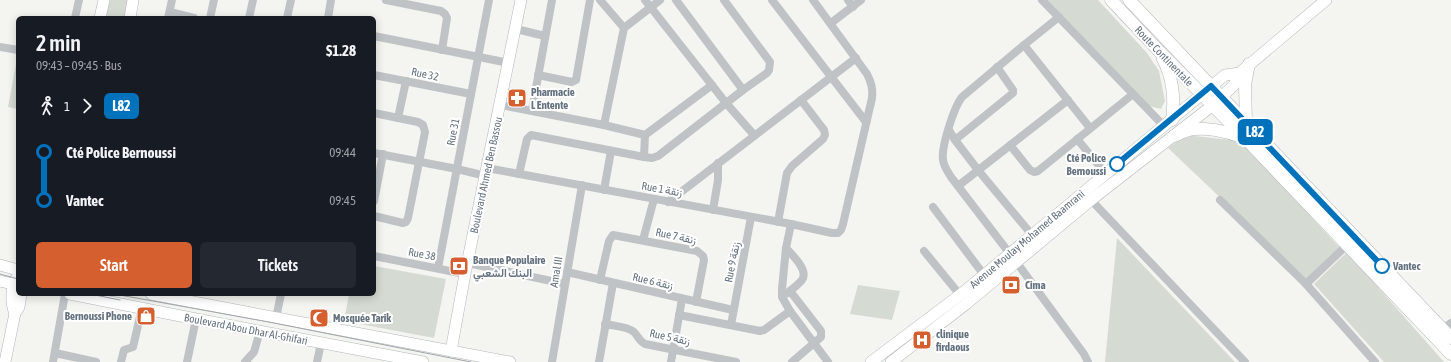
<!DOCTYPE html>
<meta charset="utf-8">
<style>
:root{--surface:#171b24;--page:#242831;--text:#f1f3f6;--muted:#9ea1a6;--accent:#d65f2f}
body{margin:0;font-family:"Asap Condensed",Vazirmatn,sans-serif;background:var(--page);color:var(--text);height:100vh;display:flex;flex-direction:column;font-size:15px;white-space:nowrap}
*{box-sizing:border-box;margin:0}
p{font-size:13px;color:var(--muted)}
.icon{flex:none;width:22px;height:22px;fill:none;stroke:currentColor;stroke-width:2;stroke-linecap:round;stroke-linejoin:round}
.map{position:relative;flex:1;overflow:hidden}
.panel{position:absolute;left:16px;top:16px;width:360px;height:280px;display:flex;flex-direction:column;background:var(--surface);border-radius:6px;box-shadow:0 2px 10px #0003}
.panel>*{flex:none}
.badge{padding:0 8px;border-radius:6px;font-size:14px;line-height:26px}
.map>.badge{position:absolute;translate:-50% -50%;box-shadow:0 0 0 2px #fff}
.legs{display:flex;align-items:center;gap:6px;height:44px;padding:0 20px;font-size:13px}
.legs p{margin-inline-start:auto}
.head{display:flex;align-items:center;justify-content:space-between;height:68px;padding:0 20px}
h1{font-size:22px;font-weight:600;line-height:30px}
.primary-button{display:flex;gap:8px;margin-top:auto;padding:8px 20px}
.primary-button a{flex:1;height:46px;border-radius:6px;background:var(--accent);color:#fff;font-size:16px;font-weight:600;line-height:46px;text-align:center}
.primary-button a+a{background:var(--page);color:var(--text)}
ul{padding:0 20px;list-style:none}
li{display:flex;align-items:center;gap:14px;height:48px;font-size:15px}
li i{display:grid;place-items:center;width:6px;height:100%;margin:0 5px;background:currentColor}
li i::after{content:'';width:10px;height:10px;margin:-5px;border:3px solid;border-radius:50%;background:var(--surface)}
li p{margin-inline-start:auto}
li:first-child i{background:linear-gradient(#0000 50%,currentColor 0)}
li:last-child i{background:linear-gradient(currentColor 50%,#0000 0)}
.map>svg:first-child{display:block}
</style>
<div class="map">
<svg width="1451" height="362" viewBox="0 0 1451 362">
<rect width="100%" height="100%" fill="#f4f4f1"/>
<g fill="#d5dbd2">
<polygon points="104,0 132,0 128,18 101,18"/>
<polygon points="1045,0 1098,0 1147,53 1159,71 1165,101 1161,109 1149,106"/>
<polygon points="16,64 18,64 18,109 8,107"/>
<polygon points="1186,135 1240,141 1339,247 1306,279 1168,148"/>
<polygon points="1117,238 1235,362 1105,362"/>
<polygon points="1347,252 1444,362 1384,362 1314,284"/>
<polygon points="374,266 446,279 434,338 344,321 349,294 374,294"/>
<polygon points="858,285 900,291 892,320 850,314"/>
</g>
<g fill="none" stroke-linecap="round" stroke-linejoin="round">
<defs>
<g id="secondary">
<polyline points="100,18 104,0"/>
<polyline points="130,18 133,0"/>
<polyline points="0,265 18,270"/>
<polyline points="0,281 18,285"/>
<polyline points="70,294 196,319 423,362"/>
<polyline points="151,294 510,362"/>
<path d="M15 313C10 303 11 284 18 276"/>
<polyline points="451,351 465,274 521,0"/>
<polyline points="5,362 15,313 19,307 21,294"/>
<polyline points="871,362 960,295 1225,75 1240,73"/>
<polyline points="891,362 966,304 1091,200 1213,105 1234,85 1240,73 1243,70 1326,0"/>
</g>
<g id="primary">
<polyline points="1111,0 1160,52 1245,138 1451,354"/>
<polyline points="1129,0 1451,338"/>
<path d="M1163 59C1173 78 1175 98 1172 120"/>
<polyline points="1246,123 1245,85 1249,64"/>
<path d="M1174 136C1179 134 1184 131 1189 130 1204 126 1228 132 1242 137"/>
</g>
</defs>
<use href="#secondary" stroke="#b2b6ba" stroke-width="12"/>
<use href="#primary" stroke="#b3b6b9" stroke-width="13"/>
<g stroke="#bfc3c6" stroke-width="8">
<polyline points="386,0 441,11 445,14 447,18 442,50"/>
<polyline points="600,0 624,28"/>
<polyline points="645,0 726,103 754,135"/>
<polyline points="676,0 743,90"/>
<polyline points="772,0 866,122"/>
<polyline points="848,0 853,7"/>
<polyline points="1042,0 1164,126"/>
<polyline points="170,12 194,18"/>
<path d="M1059 17 1024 45 962 97C954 107 941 147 943 160 944 167 948 172 951 177L1020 267 1084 354 1088 362"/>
<polyline points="75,18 79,0"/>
<polyline points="168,18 172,0"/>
<polyline points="210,18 214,0"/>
<polyline points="249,18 253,0"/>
<polyline points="287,18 291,0"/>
<polyline points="328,18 331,0"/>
<polyline points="831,23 861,0"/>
<polyline points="516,29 545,36"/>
<polyline points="374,36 509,63"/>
<polyline points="1024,45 1090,128"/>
<polyline points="0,47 18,50"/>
<polyline points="374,75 471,94"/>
<polyline points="538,75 572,82 576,80 590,0"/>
<polyline points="501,105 604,125 645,135"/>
<polyline points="532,110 552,0"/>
<polyline points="374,113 418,122 423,125 425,132 408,218 406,222 403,223 374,216"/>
<polyline points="398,118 406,81"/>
<polyline points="604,125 624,28 660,0"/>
<polyline points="949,130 955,140 978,170 1032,235"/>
<polyline points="1077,139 1106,174"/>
<polyline points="955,140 1013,93 1013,90 997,67"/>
<polyline points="1010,145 1030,170 1034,172 1038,171 1133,94"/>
<polyline points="374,153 457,169 486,176"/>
<polyline points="644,157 645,135 712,85"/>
<path d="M487 168 791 224 832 233H838L841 230 843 224 872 98C873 88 871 82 867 74L813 0"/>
<polyline points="519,174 527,139 531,135 644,157 652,158 658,156 743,90 767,73 769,70 770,62 724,0"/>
<polyline points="958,186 1068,100"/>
<polyline points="604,190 611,151"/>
<polyline points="1091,200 1245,362"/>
<polyline points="1220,200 1306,284 1375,362"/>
<polyline points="374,201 383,154"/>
<polyline points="668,202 856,58"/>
<polyline points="933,207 984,275"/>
<polyline points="713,210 718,180 718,163"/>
<polyline points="778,222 787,173 792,166 823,139 825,135 824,130 801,100"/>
<polyline points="791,224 786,248 782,289 782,297 790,311 828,362"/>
<polyline points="643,240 654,199"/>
<polyline points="924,251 960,295"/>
<polyline points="374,256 465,274"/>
<polyline points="468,263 565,284"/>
<polyline points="438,268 489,0"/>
<polyline points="567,272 733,310"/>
<polyline points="600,280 609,241 613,235 697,251 703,256 704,260 696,302"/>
<polyline points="1306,284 1347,245"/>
<polyline points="790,291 821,331 821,337 792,362"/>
<path d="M786 294C791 290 798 285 802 280 809 270 792 255 786 248"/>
<polyline points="679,315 760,331 764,330 790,311"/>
<polyline points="276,318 281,294"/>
<path d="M605 324C614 326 627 326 634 332 638 336 639 341 645 344L736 362"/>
<polyline points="731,325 751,217"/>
<polyline points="1443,329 1451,323"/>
<polyline points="55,353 96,362"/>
<polyline points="53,362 65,294"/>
<polyline points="121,362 124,350 133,347 142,308"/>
<polyline points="187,362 196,319"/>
<polyline points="245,362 254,352 260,331"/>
<polyline points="317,362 321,343"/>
<polyline points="552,362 582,185"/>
<polyline points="599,362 613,283"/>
<polyline points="671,362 682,299"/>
</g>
<use href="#secondary" stroke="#fff" stroke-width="11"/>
<use href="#primary" stroke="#fff" stroke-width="12"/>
<g stroke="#a1a5aa" stroke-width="1">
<polyline points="0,274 18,279"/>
<polyline points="90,294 120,300"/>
<polyline points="114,294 269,322 471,362"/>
</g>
</g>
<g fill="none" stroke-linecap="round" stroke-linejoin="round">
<defs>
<polyline id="line-1" points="1117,164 1211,86 1382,266"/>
</defs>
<use href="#line-1" stroke="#fff" stroke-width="9"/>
<use href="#line-1" stroke="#0072bc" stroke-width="6"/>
</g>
<defs>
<symbol id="pharmacy-square" viewBox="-11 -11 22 22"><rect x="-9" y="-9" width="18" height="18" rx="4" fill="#d65f2f" stroke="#fff"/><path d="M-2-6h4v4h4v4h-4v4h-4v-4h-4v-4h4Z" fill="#fff"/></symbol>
<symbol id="bank-square" viewBox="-11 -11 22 22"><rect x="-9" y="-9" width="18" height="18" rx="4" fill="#d65f2f" stroke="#fff"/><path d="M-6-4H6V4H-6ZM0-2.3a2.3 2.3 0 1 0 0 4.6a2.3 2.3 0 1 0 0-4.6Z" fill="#fff"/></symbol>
<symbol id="shop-square" viewBox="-11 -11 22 22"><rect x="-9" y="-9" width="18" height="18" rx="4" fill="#d65f2f" stroke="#fff"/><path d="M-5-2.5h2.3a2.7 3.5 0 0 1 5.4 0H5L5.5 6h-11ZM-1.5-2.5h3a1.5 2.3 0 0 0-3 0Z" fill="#fff"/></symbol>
<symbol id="mosque-square" viewBox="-11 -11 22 22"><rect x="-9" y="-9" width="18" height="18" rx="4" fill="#d65f2f" stroke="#fff"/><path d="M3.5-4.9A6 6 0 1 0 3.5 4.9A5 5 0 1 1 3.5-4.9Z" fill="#fff"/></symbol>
<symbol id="hospital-square" viewBox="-11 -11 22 22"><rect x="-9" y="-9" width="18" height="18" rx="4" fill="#d65f2f" stroke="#fff"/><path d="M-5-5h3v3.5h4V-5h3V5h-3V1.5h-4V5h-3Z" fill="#fff"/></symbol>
</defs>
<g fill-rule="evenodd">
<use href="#pharmacy-square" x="506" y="87" width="22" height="22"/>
<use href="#bank-square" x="448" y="255" width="22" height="22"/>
<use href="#bank-square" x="1000" y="274" width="22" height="22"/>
<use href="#shop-square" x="135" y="305" width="22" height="22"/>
<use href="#mosque-square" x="308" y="307" width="22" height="22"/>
<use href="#hospital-square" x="911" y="329" width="22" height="22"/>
</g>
<g fill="#fff" stroke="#0072bc" stroke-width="2">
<circle cx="1117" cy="164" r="7"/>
<circle cx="1382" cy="266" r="7"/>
</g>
<g text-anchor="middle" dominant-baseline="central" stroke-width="4" stroke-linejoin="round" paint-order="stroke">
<g font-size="11" fill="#65727f" stroke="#fff">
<text transform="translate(1164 56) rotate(46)">Route Continentale</text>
<text transform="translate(425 74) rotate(12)">Rue 32</text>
<text transform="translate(453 132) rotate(-79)">Rue 31</text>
<text transform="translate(486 175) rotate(-78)">Boulevard Ahmed Ben Bassou</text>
<text transform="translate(662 189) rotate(10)">Rue 1 زنقة</text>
<text transform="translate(676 236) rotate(12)">Rue 7 زنقة</text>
<text transform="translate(1027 239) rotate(-40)">Avenue Moulay Mohamed Baamrani</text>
<text transform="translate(422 254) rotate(11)">Rue 38</text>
<text transform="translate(732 262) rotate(-79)">Rue 9 زنقة</text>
<text transform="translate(556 272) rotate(-81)">Amal III</text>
<text transform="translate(653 281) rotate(13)">Rue 6 زنقة</text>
<text transform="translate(246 329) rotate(11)">Boulevard Abou Dhar Al-Ghifari</text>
<text transform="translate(670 337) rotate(12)">Rue 5 زنقة</text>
</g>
<g font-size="11" font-weight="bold" fill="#65727f" stroke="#fff" text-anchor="start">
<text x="531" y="92">Pharmacie<tspan x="531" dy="13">L Entente</tspan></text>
<text x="473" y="260">Banque Populaire<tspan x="473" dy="13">البنك الشعبي</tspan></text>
<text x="1025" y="285">Cima</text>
<text x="132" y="316" text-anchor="end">Bernoussi Phone</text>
<text x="333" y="318">Mosquée Tarik</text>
<text x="936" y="334">clinique<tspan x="936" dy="13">firdaous</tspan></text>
</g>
<g font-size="11" font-weight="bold" fill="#65727f" stroke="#fff" text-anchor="end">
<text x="1106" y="158">Cté Police<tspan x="1106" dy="13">Bernoussi</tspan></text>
<text x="1393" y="266" text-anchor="start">Vantec</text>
</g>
</g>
</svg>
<b class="badge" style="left:1255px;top:132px;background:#0072bc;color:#fff">L82</b>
<section class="panel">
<div class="head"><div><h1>2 min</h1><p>09:43 – 09:45 · Bus</p></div><b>$1.28</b></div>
<div class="legs"><svg class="icon" aria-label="walk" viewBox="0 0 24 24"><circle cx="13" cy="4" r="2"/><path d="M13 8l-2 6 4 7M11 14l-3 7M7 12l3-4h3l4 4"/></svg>1<svg class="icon" aria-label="forward" viewBox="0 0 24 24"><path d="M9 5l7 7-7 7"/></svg><b class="badge" style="background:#0072bc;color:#fff">L82</b></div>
<ul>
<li><i style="color:#0072bc"></i><b>Cté Police Bernoussi</b><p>09:44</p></li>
<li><i style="color:#0072bc"></i><b>Vantec</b><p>09:45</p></li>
</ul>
<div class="primary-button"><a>Start</a><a>Tickets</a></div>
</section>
</div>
